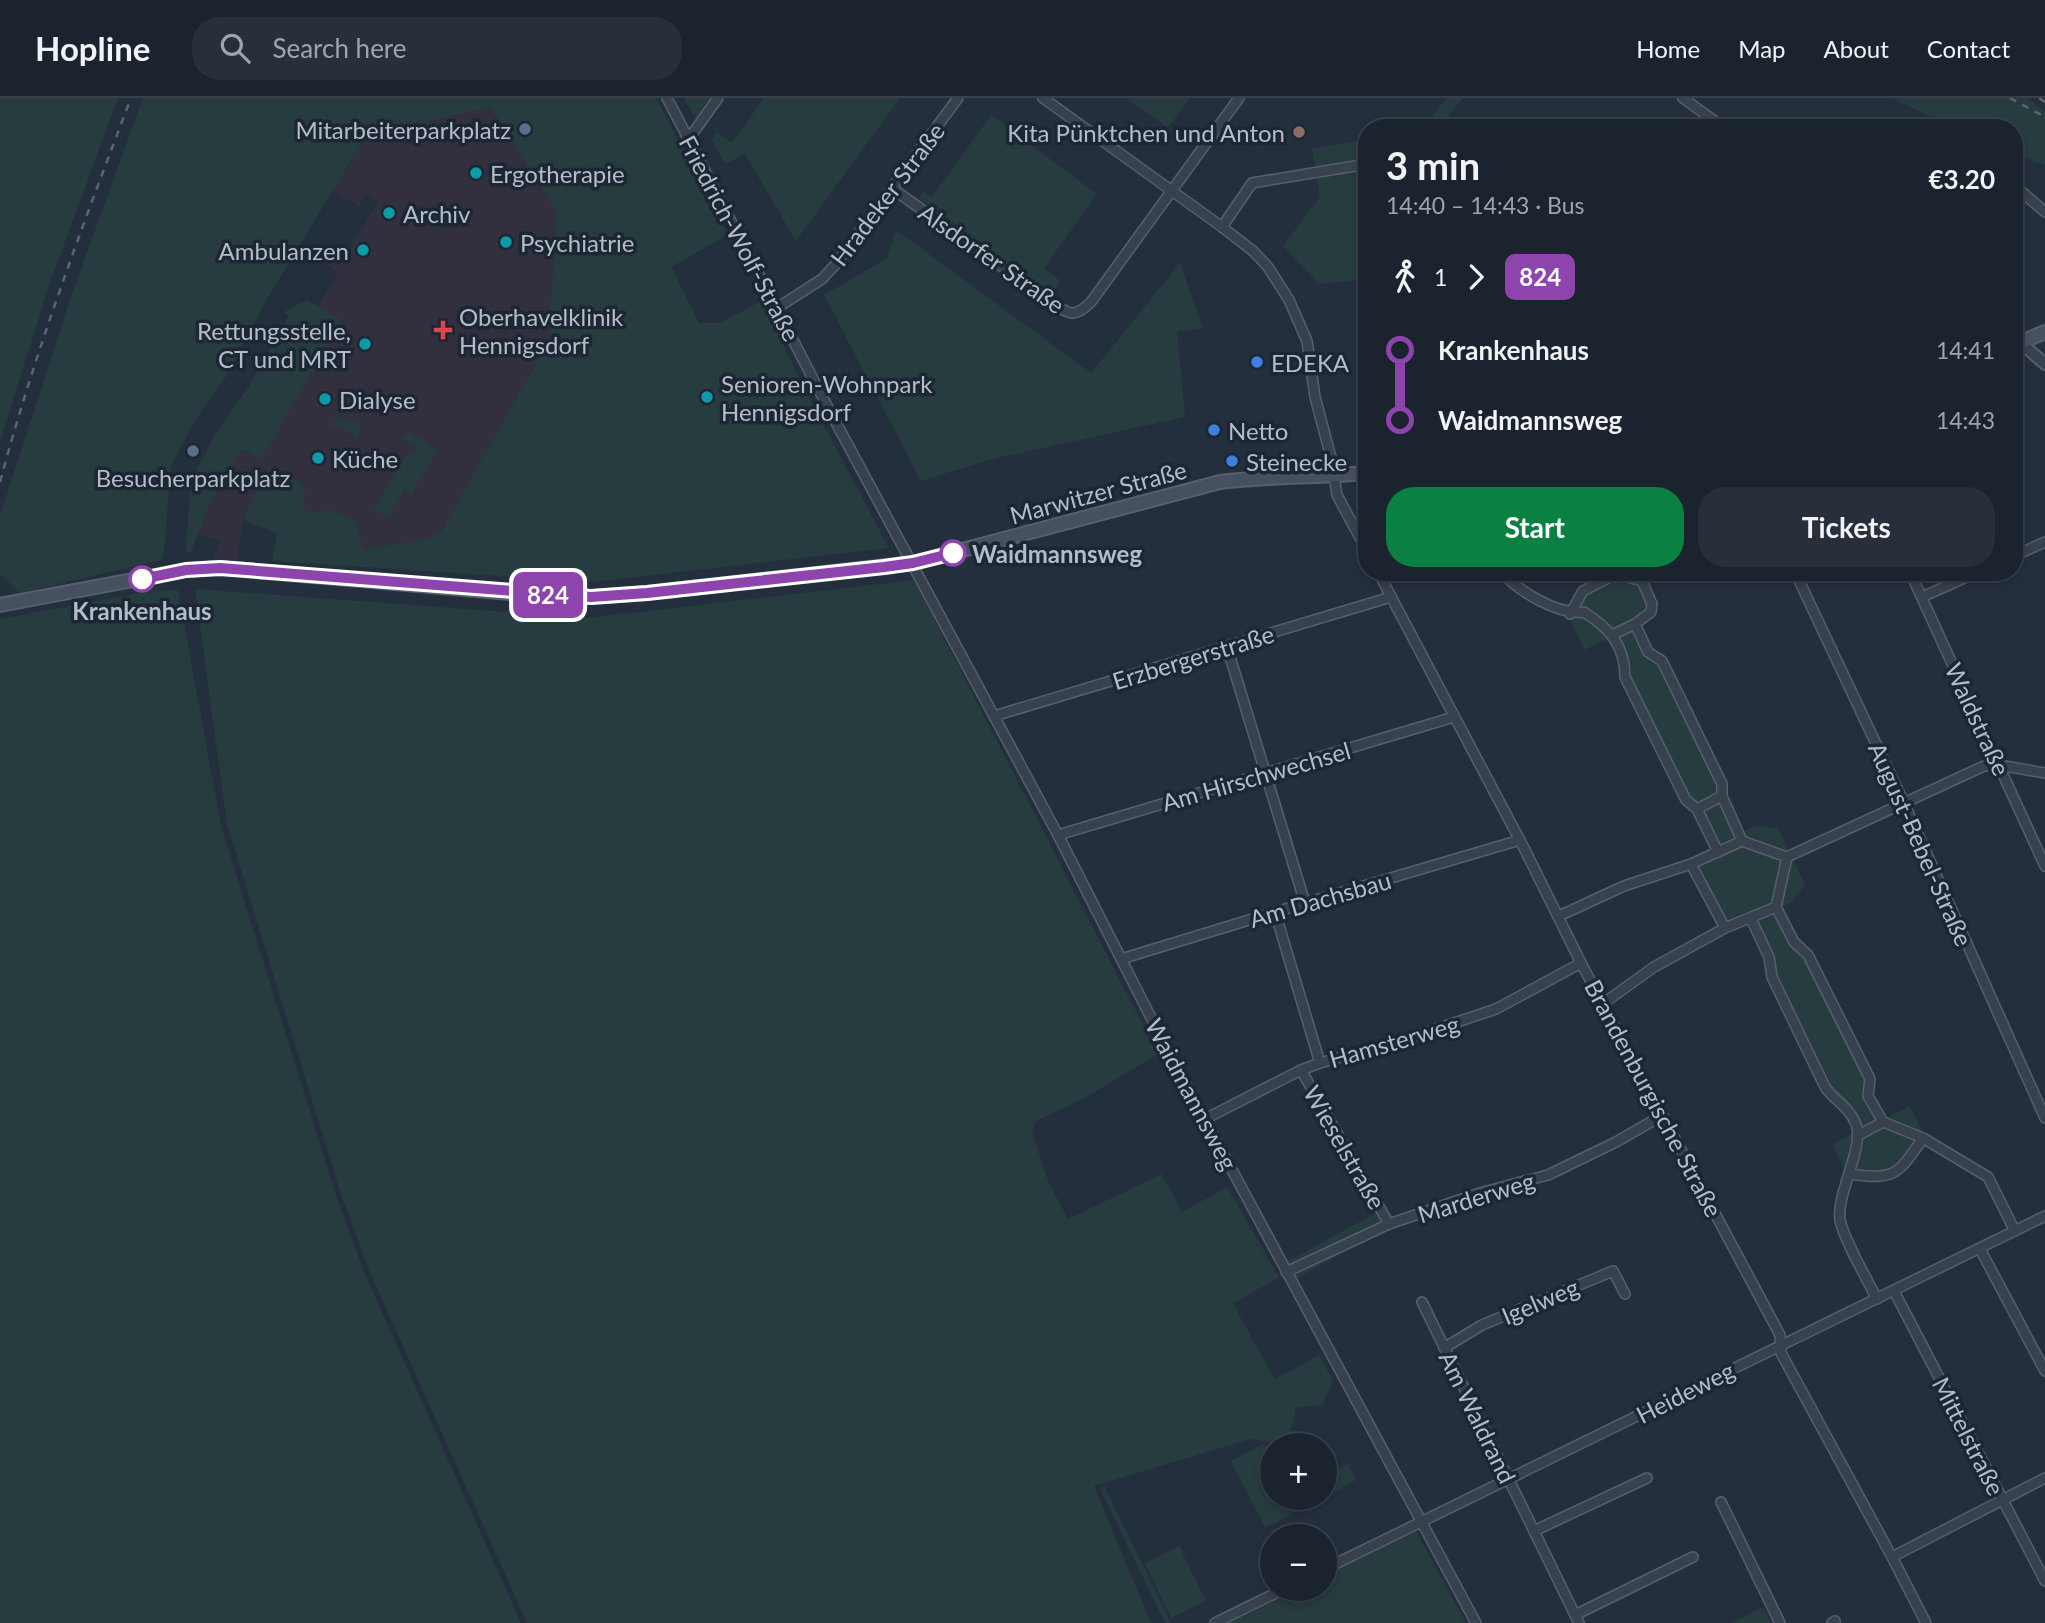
<!DOCTYPE html>
<meta charset="utf-8">
<style>
:root{--surface:#1b232e;--page:#282f3a;--text:#f1f3f6;--muted:#a0a4aa;--line:#39404a;--accent:#0b8043}
body{margin:0;font-family:Lato,sans-serif;background:var(--page);color:var(--text);height:100vh;display:flex;flex-direction:column;font-size:26px;white-space:nowrap}
*{box-sizing:border-box;margin:0}
p{font-size:23px;color:var(--muted)}
.icon{flex:none;width:38px;height:38px;fill:none;stroke:currentColor;stroke-width:2;stroke-linecap:round;stroke-linejoin:round}
.map{position:relative;flex:1;overflow:hidden}
.sheet{position:absolute;left:1358px;top:21px;width:665px;height:462px;display:flex;flex-direction:column;background:var(--surface);border-radius:28px;box-shadow:0 4px 10px #0003,0 0 0 2px var(--line)}
.sheet>*{flex:none}
.badge{padding:0 14px;border-radius:10px;font-size:24px;line-height:46px}
.buttons{position:absolute;left:1260px;top:1335px;display:grid;gap:14px}
.buttons a{display:grid;place-items:center;width:77px;height:77px;border-radius:50%;background:var(--surface);box-shadow:0 4px 10px #0003,0 0 0 2px var(--line);font-size:35px}
.map>.badge{position:absolute;translate:-50% -50%;box-shadow:0 0 0 4px #fff}
.legs{display:flex;align-items:center;gap:10px;height:77px;padding:0 28px;font-size:23px}
.legs p{margin-inline-start:auto}
.headline{display:flex;align-items:center;justify-content:space-between;height:119px;padding:0 28px}
h1{font-size:38px;font-weight:700;line-height:52px}
.button{display:flex;gap:14px;margin-top:auto;padding:14px 28px}
.button a{flex:1;height:80px;border-radius:28px;background:var(--accent);color:#fff;font-size:28px;font-weight:700;line-height:80px;text-align:center}
.button a+a{background:var(--page);color:var(--text)}
ul{padding:0 28px;list-style:none}
li{display:flex;align-items:center;gap:24px;height:70px;font-size:26px}
li i{display:grid;place-items:center;width:10px;height:100%;margin:0 9px;background:currentColor}
li i::after{content:'';width:18px;height:18px;margin:-9px;border:5px solid;border-radius:50%;background:var(--surface)}
li p{margin-inline-start:auto}
li:first-child i{background:linear-gradient(#0000 50%,currentColor 0)}
li:last-child i{background:linear-gradient(currentColor 50%,#0000 0)}
header{display:flex;align-items:center;gap:42px;box-sizing:border-box;height:98px;padding:0 35px;background:var(--surface);border-bottom:2px solid var(--line)}
header strong{font-size:33px}
nav{display:flex;gap:38px;margin-inline-start:auto;font-size:24px}
.search{width:490px;height:63px;background:var(--page);display:flex;align-items:center;gap:18px;box-sizing:border-box;padding:0 24px;border-radius:28px;color:var(--muted);font-size:26px}
.map>svg:first-child{display:block}
</style>
<header>
<strong>Hopline</strong>
<div class="search"><svg class="icon" aria-label="search" viewBox="0 0 24 24"><circle cx="10" cy="10" r="6"/><path d="M15 15l6 6"/></svg>Search here</div>
<nav><a>Home</a><a>Map</a><a>About</a><a>Contact</a></nav>
</header>
<div class="map">
<svg width="2045" height="1525" viewBox="0 0 2045 1525">
<rect width="100%" height="100%" fill="#242f3e"/>
<polygon fill="#32303f" points="490,9 556,113 549,242 441,434 418,443 337,456 289,451 303,385 271,367 243,422 237,463 213,461 220,443 197,436 209,408 242,351 261,362 342,222 318,208 338,174 325,166 336,147 348,154 378,103 366,96 359,108 333,93 366,38"/>
<g fill="#263c3f">
<polygon points="0,0 118,0 49,187 0,344"/>
<polygon points="143,0 656,0 728,137 671,169 699,225 720,225 761,203 810,301 889,450 592,484 272,463 277,435 243,422 270,367 312,391 304,391 305,414 333,413 355,423 364,451 418,443 441,434 549,242 556,113 490,9 366,38 270,196 227,277 194,324 171,369 164,452 161,462 20,495 0,476 0,417 73,193"/>
<polygon points="684,0 712,0 696,22"/>
<polygon points="764,0 900,0 796,143 745,56 725,66 712,41 717,34 732,45"/>
<polygon points="1127,0 1190,0 1168,30"/>
<polygon points="1447,0 1463,0 1438,30 1421,30"/>
<polygon points="1892,0 2028,0 2045,14 2045,67 2014,56 2014,30 1954,30"/>
<polygon points="991,17 1097,96 1044,170 1061,183 1051,197 919,100 923,94 932,99"/>
<polygon points="1367,41 1367,137 1365,137 1367,181 1319,186 1283,148 1320,99 1312,51"/>
<polygon points="896,132 1091,275 1180,165 1203,230 1177,233 1185,319 996,360 921,383 824,197 887,160"/>
<polygon points="307,202 342,222 261,362 242,351 209,408 190,456 186,453 191,383 215,336 248,290 289,218 284,214"/>
<path d="M359 318 360 329 357 342C349 332 343 329 330 329 338 319 343 317 354 324Z"/>
<polygon points="409,334 437,351 412,396 404,392 389,418 374,413 407,356 413,358 417,350 403,342"/>
<polygon points="1610,474 1643,476 1656,506 1654,518 1639,525 1650,550 1665,557 1727,682 1726,695 1744,733 1755,728 1778,730 1805,787 1792,804 1781,809 1799,845 1811,856 1872,997 1886,1020 1910,1008 1928,1045 1907,1072 1880,1085 1847,1080 1833,1046 1854,1035 1844,1012 1830,1004 1767,878 1766,861 1748,825 1723,837 1685,763 1711,749 1693,711 1681,703 1620,580 1622,564 1609,540 1584,552 1566,511 1580,490"/>
<polygon points="914,482 1158,956 1083,1001 1036,1023 1032,1034 1048,1083 1068,1121 1162,1076 1182,1114 1227,1089 1279,1179 1233,1206 1275,1281 1319,1257 1333,1283 1323,1306 1296,1310 1290,1337 1276,1345 1250,1341 1094,1388 1151,1525 527,1525 369,1172 341,1096 227,726 195,491 589,520"/>
<polygon points="178,492 221,728 336,1097 364,1174 521,1525 0,1525 0,521 151,493"/>
<polygon points="1385,1110 1394,1127 1297,1180 1288,1163"/>
<polygon points="1263,1346 1272,1364 1272,1400 1322,1400 1265,1430 1231,1363"/>
<polygon points="1348,1366 1356,1382 1325,1399 1325,1378"/>
<polygon points="1104,1388 1171,1525 1165,1525 1100,1390"/>
<polygon points="1416,1433 1466,1525 1230,1525 1299,1491 1325,1491 1325,1478"/>
<polygon points="1179,1448 1206,1503 1171,1520 1145,1465"/>
<polygon points="1763,1509 1771,1525 1732,1525"/>
</g>
<g fill="none" stroke-linecap="round" stroke-linejoin="round">
<defs>
<g id="minor">
<polyline points="667,0 834,321 1058,737 1169,955 1476,1525"/>
<polyline points="1043,0 1222,129 1253,153 1268,169 1289,202 1307,243 1315,299 1332,363 1337,397 1367,453"/>
<polyline points="1683,0 1724,30"/>
<polyline points="688,42 718,0"/>
<polyline points="2014,87 2045,114"/>
<path d="M893 91 1051 204C1069 216 1074 221 1091 204L1239 0"/>
<polyline points="1222,129 1252,85 1367,66"/>
<polyline points="777,210 822,181 835,167 958,0"/>
<polyline points="2014,458 2045,444"/>
<polyline points="1378,474 1524,750 1581,865 1780,1237 1781,1255 1892,1459 1926,1525"/>
<path d="M1502 474C1519 494 1558 517 1584 514 1609 530 1625 547 1625 579L1686 702 1697 711 1718 754"/>
<polyline points="1647,474 1642,483 1652,506 1651,514 1635,526 1648,554 1662,563 1722,686 1722,698 1742,743"/>
<polyline points="1795,474 1904,705 2045,1020"/>
<polyline points="1910,474 2045,768"/>
<polyline points="1922,499 1978,474"/>
<polyline points="1570,516 1583,493 1616,476 1642,483"/>
<polyline points="1612,537 1635,526"/>
<polyline points="1227,549 1305,805"/>
<polyline points="994,618 1391,499"/>
<polyline points="1697,711 1722,698"/>
<polyline points="1058,737 1454,619"/>
<polyline points="1787,759 1984,668 1999,667 2045,675"/>
<polyline points="1691,766 1725,830"/>
<polyline points="1776,809 1794,844 1808,857 1870,981 1868,998 1883,1024 1923,1040 1988,1079 2015,1133"/>
<polyline points="1275,814 1320,965"/>
<polyline points="1559,818 1624,788 1691,766 1742,743 1787,759"/>
<path d="M1751 821 1769 859 1772 879 1825 989C1835 1003 1849 1009 1856 1026 1865 1048 1836 1096 1840 1122 1844 1142 1867 1181 1877 1201"/>
<polyline points="1121,861 1275,814 1520,742"/>
<polyline points="1604,905 1654,869 1725,830 1776,809 1787,759"/>
<polyline points="1301,972 1389,1126"/>
<polyline points="1205,1021 1301,972 1320,965 1400,943 1496,911 1581,865"/>
<polyline points="1857,1038 1883,1024"/>
<path d="M1849 1076C1895 1082 1897 1078 1923 1040"/>
<polyline points="1980,1151 2045,1273"/>
<polyline points="1286,1174 1389,1126 1480,1095 1548,1077 1616,1044 1663,1017"/>
<polyline points="1894,1193 2045,1483"/>
<polyline points="1422,1204 1579,1525"/>
<polyline points="1444,1250 1482,1227 1613,1173 1625,1196"/>
<polyline points="1721,1404 1780,1525"/>
<polyline points="1534,1433 1647,1380"/>
<polyline points="1892,1459 2045,1380"/>
<polyline points="1325,1471 2045,1118"/>
<polyline points="1575,1517 1693,1459"/>
<polyline points="1215,1525 1284,1491"/>
<polyline points="1832,1525 1835,1523"/>
</g>
<polyline id="tertiary" points="2020,244 2045,266"/>
<g id="secondary">
<polyline points="2014,247 2045,234"/>
<path d="M0 507 186 472 220 470 535 497 591 499 647 495 913 465 1220 384C1269 378 1318 379 1367 375"/>
</g>
</defs>
<use href="#minor" stroke="#565f6c" stroke-width="12"/>
<use href="#tertiary" stroke="#565f6c" stroke-width="14"/>
<use href="#secondary" stroke="#565f6c" stroke-width="16"/>
<use href="#minor" stroke="#38414e" stroke-width="9"/>
<use href="#tertiary" stroke="#38414e" stroke-width="10"/>
<use href="#secondary" stroke="#465061" stroke-width="12"/>
<g stroke="#5a6575" stroke-width="2.5" stroke-dasharray="7 7" stroke-linecap="butt">
<polyline points="2010,0 2045,19"/>
<polyline points="2039,0 2045,4"/>
<path d="M0 384C35 253 83 126 131 0"/>
</g>
</g>
<g fill="none" stroke-linecap="round" stroke-linejoin="round">
<defs>
<polyline id="line-1" points="142,481 186,472 220,470 591,499 647,495 884,469 913,465 953,455"/>
</defs>
<use href="#line-1" stroke="#fff" stroke-width="16"/>
<use href="#line-1" stroke="#8e44ad" stroke-width="10"/>
</g>
<g fill="#5c6f8a" stroke="#1d2633" stroke-width="2.5">
<circle cx="525" cy="31" r="7"/>
<circle cx="193" cy="353" r="7"/>
</g>
<circle fill="#8d6e63" stroke="#1d2633" stroke-width="2.5" cx="1299" cy="34" r="7"/>
<g fill="#0f9aa8" stroke="#1d2633" stroke-width="2.5">
<circle cx="476" cy="75" r="7"/>
<circle cx="389" cy="115" r="7"/>
<circle cx="506" cy="144" r="7"/>
<circle cx="363" cy="152" r="7"/>
<circle cx="365" cy="246" r="7"/>
<circle cx="707" cy="299" r="7"/>
<circle cx="325" cy="301" r="7"/>
<circle cx="318" cy="360" r="7"/>
</g>
<path fill="#e0444e" stroke="#1d2633" stroke-width="2.5" d="M439.5 221.5h7v7h7v7h-7v7h-7v-7h-7v-7h7z"/>
<g fill="#3f7fe0" stroke="#1d2633" stroke-width="2.5">
<circle cx="1257" cy="264" r="7"/>
<circle cx="1214" cy="332" r="7"/>
<circle cx="1232" cy="363" r="7"/>
</g>
<g fill="#fff" stroke="#8e44ad" stroke-width="3.5">
<circle cx="953" cy="455" r="12"/>
<circle cx="142" cy="481" r="12"/>
</g>
<g text-anchor="middle" dominant-baseline="central" stroke-width="7" stroke-linejoin="round" paint-order="stroke">
<g font-size="24" fill="#b4bcc9" stroke="#1d2633" text-anchor="start">
<text x="511" y="31" text-anchor="end">Mitarbeiterparkplatz</text>
<text x="1285" y="34" text-anchor="end">Kita Pünktchen und Anton</text>
<text x="490" y="75">Ergotherapie</text>
<text x="403" y="115">Archiv</text>
<text x="520" y="144">Psychiatrie</text>
<text x="349" y="152" text-anchor="end">Ambulanzen</text>
<text x="459" y="218">Oberhavelklinik<tspan x="459" dy="28">Hennigsdorf</tspan></text>
<text x="351" y="232" text-anchor="end">Rettungsstelle,<tspan x="351" dy="28">CT und MRT</tspan></text>
<text x="1271" y="264">EDEKA</text>
<text x="721" y="285">Senioren-Wohnpark<tspan x="721" dy="28">Hennigsdorf</tspan></text>
<text x="339" y="301">Dialyse</text>
<text x="1228" y="332">Netto</text>
<text x="332" y="360">Küche</text>
<text x="1246" y="363">Steinecke</text>
<text x="193" y="379" text-anchor="middle">Besucherparkplatz</text>
</g>
<g font-size="24" fill="#b4bcc9" stroke="#1d2633">
<text transform="translate(887 96) rotate(-53)">Hradeker Straße</text>
<text transform="translate(740 140) rotate(62)">Friedrich-Wolf-Straße</text>
<text transform="translate(992 160) rotate(35)">Alsdorfer Straße</text>
<text transform="translate(1098 394) rotate(-15)">Marwitzer Straße</text>
<text transform="translate(1193 559) rotate(-17)">Erzbergerstraße</text>
<text transform="translate(1978 621) rotate(65)">Waldstraße</text>
<text transform="translate(1256 678) rotate(-16)">Am Hirschwechsel</text>
<text transform="translate(1921 746) rotate(66)">August-Bebel-Straße</text>
<text transform="translate(1320 801) rotate(-16)">Am Dachsbau</text>
<text transform="translate(1394 943) rotate(-16)">Hamsterweg</text>
<text transform="translate(1192 996) rotate(62)">Waidmannsweg</text>
<text transform="translate(1654 1000) rotate(62)">Brandenburgische Straße</text>
<text transform="translate(1345 1049) rotate(60)">Wieselstraße</text>
<text transform="translate(1476 1099) rotate(-17)">Marderweg</text>
<text transform="translate(1540 1203) rotate(-23)">Igelweg</text>
<text transform="translate(1685 1294) rotate(-27)">Heideweg</text>
<text transform="translate(1478 1319) rotate(64)">Am Waldrand</text>
<text transform="translate(1969 1338) rotate(63)">Mittelstraße</text>
</g>
<g font-size="24" font-weight="bold" fill="#b4bcc9" stroke="#1d2633" text-anchor="start">
<text x="972" y="455">Waidmannsweg</text>
<text x="142" y="512" text-anchor="middle">Krankenhaus</text>
</g>
</g>
</svg>
<div class="buttons">
<a>+</a>
<a>−</a>
</div>
<b class="badge" style="left:548px;top:497px;background:#8e44ad;color:#fff">824</b>
<section class="sheet">
<div class="headline"><div><h1>3 min</h1><p>14:40 – 14:43 · Bus</p></div><b>€3.20</b></div>
<div class="legs"><svg class="icon" aria-label="walk" viewBox="0 0 24 24"><circle cx="13" cy="4" r="2"/><path d="M13 8l-2 6 4 7M11 14l-3 7M7 12l3-4h3l4 4"/></svg>1<svg class="icon" aria-label="forward" viewBox="0 0 24 24"><path d="M9 5l7 7-7 7"/></svg><b class="badge" style="background:#8e44ad;color:#fff">824</b></div>
<ul>
<li><i style="color:#8e44ad"></i><b>Krankenhaus</b><p>14:41</p></li>
<li><i style="color:#8e44ad"></i><b>Waidmannsweg</b><p>14:43</p></li>
</ul>
<div class="button"><a>Start</a><a>Tickets</a></div>
</section>
</div>
